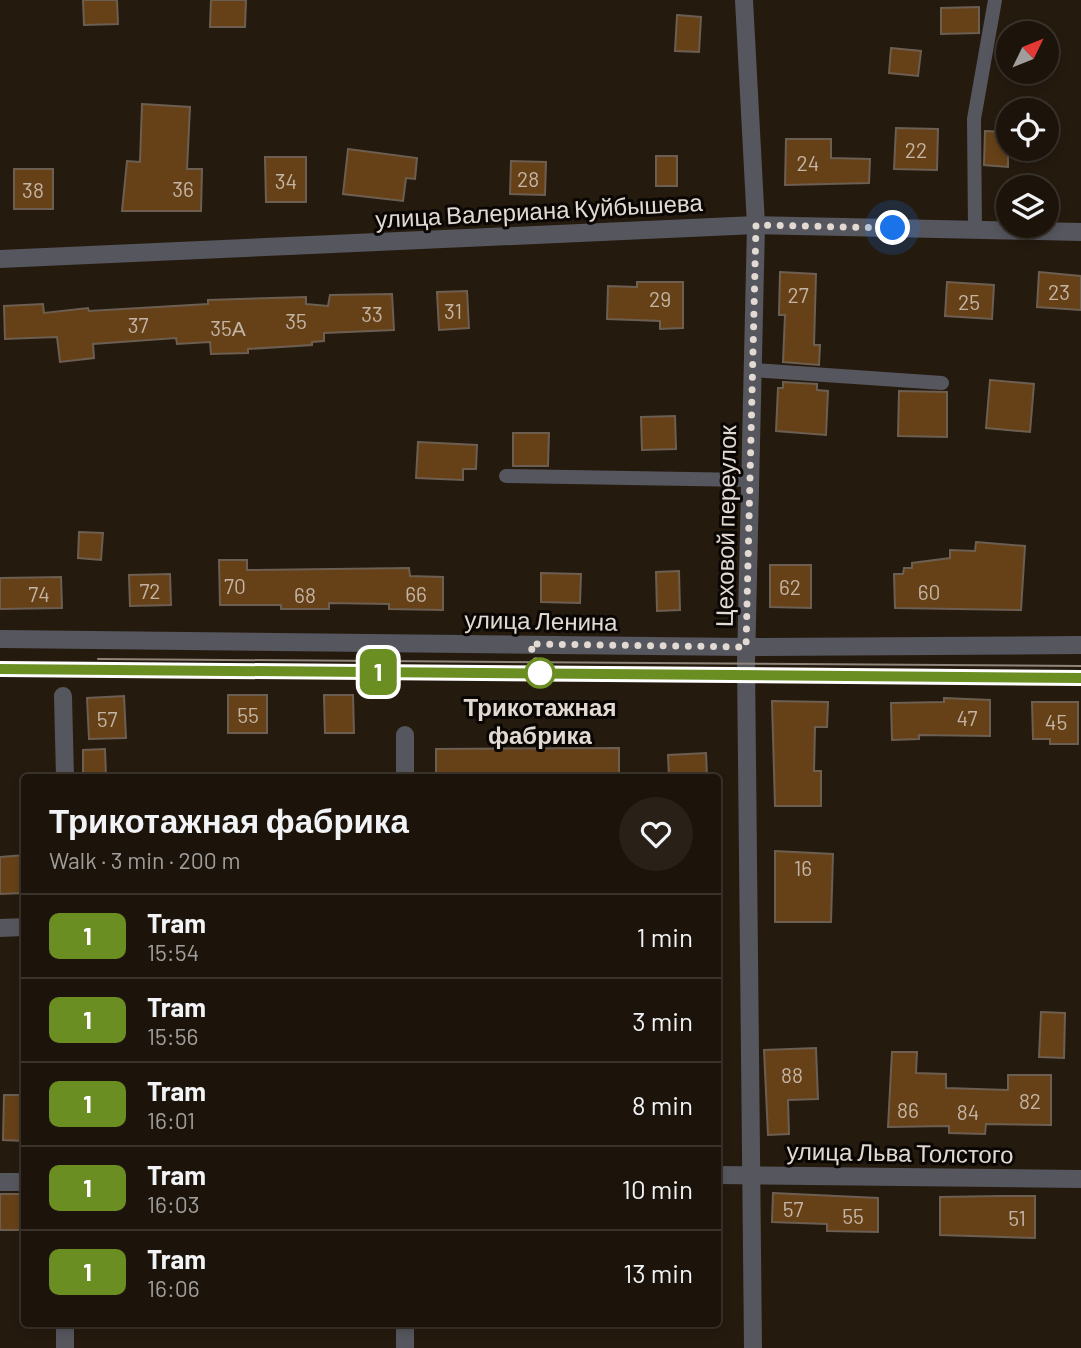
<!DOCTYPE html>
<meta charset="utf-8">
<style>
:root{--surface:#1c140a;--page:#292118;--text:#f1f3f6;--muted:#a09e9c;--line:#3a332b}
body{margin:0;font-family:Barlow,sans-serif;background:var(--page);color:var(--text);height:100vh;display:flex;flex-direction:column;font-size:26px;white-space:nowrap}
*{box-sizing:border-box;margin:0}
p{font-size:23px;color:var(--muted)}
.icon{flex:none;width:38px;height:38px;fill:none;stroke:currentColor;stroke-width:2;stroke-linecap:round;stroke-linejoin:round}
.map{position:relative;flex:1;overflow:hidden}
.panel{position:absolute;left:21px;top:774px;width:700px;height:553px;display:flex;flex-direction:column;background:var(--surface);border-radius:7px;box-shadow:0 4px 10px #0003,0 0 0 2px var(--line)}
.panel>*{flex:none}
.badge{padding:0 14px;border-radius:10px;font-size:24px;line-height:46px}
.needle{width:46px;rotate:47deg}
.controls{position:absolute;left:996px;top:21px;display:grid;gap:14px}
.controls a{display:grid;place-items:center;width:63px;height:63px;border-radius:50%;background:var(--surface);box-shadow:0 4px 10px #0003,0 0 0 2px var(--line);font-size:35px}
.you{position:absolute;width:35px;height:35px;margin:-18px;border:5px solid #fff;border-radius:50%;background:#1a73e8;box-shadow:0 0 0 10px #1a73e833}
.map>.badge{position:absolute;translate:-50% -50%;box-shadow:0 0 0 4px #fff}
.round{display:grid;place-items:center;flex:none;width:74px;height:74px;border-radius:37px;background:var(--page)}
.head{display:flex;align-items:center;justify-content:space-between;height:119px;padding:0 28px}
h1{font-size:33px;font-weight:700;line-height:52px}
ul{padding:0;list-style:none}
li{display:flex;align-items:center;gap:21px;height:84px;padding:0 28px;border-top:2px solid var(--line)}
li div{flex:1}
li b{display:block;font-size:26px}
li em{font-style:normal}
li .badge{min-width:77px;font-weight:700;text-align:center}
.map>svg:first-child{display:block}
</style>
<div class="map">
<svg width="1081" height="1348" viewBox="0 0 1081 1348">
<rect width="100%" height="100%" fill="#251a0e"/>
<g fill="#664118" stroke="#6c5e50" stroke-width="2">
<polygon points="83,0 117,0 118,24 84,25"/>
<polygon points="211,0 246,0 245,27 210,27"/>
<polygon points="979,7 979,33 941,34 941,8"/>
<polygon points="677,15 701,17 699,52 675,51"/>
<polygon points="891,48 921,51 918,76 889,73"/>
<polygon points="142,104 190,107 187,169 202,169 201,211 122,211 127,161 140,162"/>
<polygon points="896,128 938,129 937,170 894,169"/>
<polygon points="985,131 1008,132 1008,167 984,165"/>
<polygon points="786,139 831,139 831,158 870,159 869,183 785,185"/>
<polygon points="348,149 417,158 415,179 406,178 403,201 343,194"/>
<rect x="656" y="156" width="21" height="30"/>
<polygon points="265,157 306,157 306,202 266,202"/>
<polygon points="511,161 546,162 545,195 510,194"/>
<rect x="14" y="169" width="39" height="40"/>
<polygon points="780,272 816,274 814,345 820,345 819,365 783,362 785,315 779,315"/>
<polygon points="1039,272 1081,276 1081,310 1037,307"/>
<polygon points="637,282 683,282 683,328 660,329 660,321 607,319 608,286 637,287"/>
<polygon points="947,282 994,285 992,319 945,316"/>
<polygon points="467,291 469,328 439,330 437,292"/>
<polygon points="392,294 394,330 324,333 324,341 312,342 312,345 248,349 248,353 211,354 210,342 177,344 176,338 93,344 94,358 60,362 57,337 5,339 4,306 43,304 44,313 88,308 89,311 208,304 208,300 306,297 306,304 328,306 330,295"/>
<polygon points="990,380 1034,384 1030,432 986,428"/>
<polygon points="783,382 817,384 817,390 828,391 826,435 776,431 778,388 783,388"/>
<polygon points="899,391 947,392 947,437 898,436"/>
<polygon points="675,416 676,449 642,450 641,417"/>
<polygon points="513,433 549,433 548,466 513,466"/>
<polygon points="418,442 477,445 476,469 463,469 463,480 416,478"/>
<polygon points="79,532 103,533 101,560 78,558"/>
<polygon points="976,542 1025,546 1021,610 895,608 894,574 903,574 904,568 912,568 912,563 950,558 950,550 975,551"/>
<polygon points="219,560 247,560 247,570 409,568 410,576 443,577 443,610 389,609 389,604 329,603 329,609 281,609 281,605 220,605"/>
<polygon points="770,565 811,565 811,608 770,607"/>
<polygon points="679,571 680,610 657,611 656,572"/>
<polygon points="541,573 581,574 580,603 541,602"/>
<polygon points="170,574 171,605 130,606 129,575"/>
<polygon points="61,577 62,608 0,609 0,578"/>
<rect x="228" y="695" width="39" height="38"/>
<polygon points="324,695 353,695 354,733 325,733"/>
<polygon points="124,696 126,738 89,739 87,698"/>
<polygon points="944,698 990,700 990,736 919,735 919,739 892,740 891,703 944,702"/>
<polygon points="772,701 828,702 827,727 815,727 814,771 821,771 821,806 775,806"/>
<polygon points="1032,702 1078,702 1078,744 1050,744 1050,739 1033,739"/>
<polygon points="619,748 619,777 436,777 436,749"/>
<polygon points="105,749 106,777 83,777 83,750"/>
<polygon points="706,753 707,777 669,777 668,755"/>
<polygon points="775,851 833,854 831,922 775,922"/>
<polygon points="24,855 24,893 0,894 0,857"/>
<polygon points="1041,1012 1065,1013 1064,1058 1039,1057"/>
<polygon points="816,1048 818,1099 788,1100 789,1134 768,1135 764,1050"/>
<polygon points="892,1052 917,1052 916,1073 946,1074 946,1088 1008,1090 1008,1075 1051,1075 1051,1125 986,1124 985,1134 949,1133 949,1126 888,1127"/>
<polygon points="4,1095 24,1095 24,1141 3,1140"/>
<polygon points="773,1193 878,1198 878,1232 827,1231 827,1224 772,1222"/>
<rect x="0" y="1194" width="24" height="36"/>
<polygon points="1000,1196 1035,1196 1035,1238 940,1235 940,1197"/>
</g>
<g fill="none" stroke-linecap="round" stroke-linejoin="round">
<g stroke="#56565e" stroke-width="14">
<polyline points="975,230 974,119 995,0"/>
<polyline points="753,370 942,383"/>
<polyline points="506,476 750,480"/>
</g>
<g stroke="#56565e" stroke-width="18">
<polyline points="744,0 756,225 746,663 753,1348"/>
<polyline points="0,259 756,225 1081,232"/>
<polyline points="0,639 746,647 1081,645"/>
<polyline points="63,696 65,777"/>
<polyline points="405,777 405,735"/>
<polyline points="0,928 24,927"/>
<polyline points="718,1175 1081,1179"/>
<polyline points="0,1182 24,1182"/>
<polyline points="405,1323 405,1348"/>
<polyline points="65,1348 65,1323"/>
</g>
<g stroke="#8f857b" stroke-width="2">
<polyline points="98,659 1081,666"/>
<polyline points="0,669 1081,678"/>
</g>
</g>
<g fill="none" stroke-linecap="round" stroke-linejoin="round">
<defs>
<polyline id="line" points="0,669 1081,678"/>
</defs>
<use href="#line" stroke="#fff" stroke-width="16"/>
<use href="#line" stroke="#6b8e23" stroke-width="10"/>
<polyline stroke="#e2dad2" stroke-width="7" stroke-dasharray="0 12.6" points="540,673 530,644 746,647 756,225 893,228"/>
</g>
<circle fill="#fff" stroke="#6b8e23" stroke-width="3.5" cx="540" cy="673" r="14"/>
<g text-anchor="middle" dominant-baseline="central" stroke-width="6" stroke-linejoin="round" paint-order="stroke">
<g font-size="21" fill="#c3b4a4">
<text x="916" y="149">22</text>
<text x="808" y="162">24</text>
<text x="528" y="178">28</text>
<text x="286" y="180">34</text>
<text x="183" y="188">36</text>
<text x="33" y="189">38</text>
<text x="1059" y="291">23</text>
<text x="798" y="294">27</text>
<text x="660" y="298">29</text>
<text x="969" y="301">25</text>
<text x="453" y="310">31</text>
<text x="372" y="313">33</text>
<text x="296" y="320">35</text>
<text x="138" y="324">37</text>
<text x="228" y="327">35А</text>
<text x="235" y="585">70</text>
<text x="790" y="586">62</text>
<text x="150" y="590">72</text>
<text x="929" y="591">60</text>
<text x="39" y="593">74</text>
<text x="416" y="593">66</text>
<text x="305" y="594">68</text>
<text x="248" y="714">55</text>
<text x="967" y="717">47</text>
<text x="107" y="718">57</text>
<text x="1056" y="721">45</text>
<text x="803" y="867">16</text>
<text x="792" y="1074">88</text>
<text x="1030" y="1100">82</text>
<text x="908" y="1109">86</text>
<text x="968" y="1111">84</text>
<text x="793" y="1208">57</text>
<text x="853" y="1215">55</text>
<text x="1017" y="1217">51</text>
</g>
<g font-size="24" fill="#e2dad2" stroke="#0a0603">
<text transform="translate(539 210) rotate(-3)">улица Валериана Куйбышева</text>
<text transform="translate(725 526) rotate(-89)">Цеховой переулок</text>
<text transform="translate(541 620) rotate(1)">улица Ленина</text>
<text transform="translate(900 1152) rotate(1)">улица Льва Толстого</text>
</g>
<g font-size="24" font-weight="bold" fill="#e2dad2" stroke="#0a0603">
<text x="540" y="706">Трикотажная<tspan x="540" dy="28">фабрика</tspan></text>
</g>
</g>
</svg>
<div class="controls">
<a><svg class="needle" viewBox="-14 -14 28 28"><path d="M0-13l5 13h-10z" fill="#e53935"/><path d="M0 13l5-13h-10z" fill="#a09e9c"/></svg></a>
<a><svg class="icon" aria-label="locate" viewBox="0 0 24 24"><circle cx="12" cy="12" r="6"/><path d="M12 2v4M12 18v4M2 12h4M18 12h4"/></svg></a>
<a><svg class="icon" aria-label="layers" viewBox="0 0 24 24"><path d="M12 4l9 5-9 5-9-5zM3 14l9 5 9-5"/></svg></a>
</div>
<div class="you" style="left:893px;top:228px"></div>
<b class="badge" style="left:378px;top:672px;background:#6b8e23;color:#fff">1</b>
<section class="panel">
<div class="head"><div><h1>Трикотажная фабрика</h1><p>Walk · 3 min · 200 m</p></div><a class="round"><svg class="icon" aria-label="heart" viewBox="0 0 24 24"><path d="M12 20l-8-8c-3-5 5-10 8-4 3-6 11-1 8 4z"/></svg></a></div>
<ul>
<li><span class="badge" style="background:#6b8e23;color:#fff">1</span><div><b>Tram</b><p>15:54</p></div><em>1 min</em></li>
<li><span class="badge" style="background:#6b8e23;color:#fff">1</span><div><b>Tram</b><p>15:56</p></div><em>3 min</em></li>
<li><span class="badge" style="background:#6b8e23;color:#fff">1</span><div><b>Tram</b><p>16:01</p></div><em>8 min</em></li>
<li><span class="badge" style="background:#6b8e23;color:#fff">1</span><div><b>Tram</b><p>16:03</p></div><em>10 min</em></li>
<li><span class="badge" style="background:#6b8e23;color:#fff">1</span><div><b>Tram</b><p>16:06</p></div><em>13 min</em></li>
</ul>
</section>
</div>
